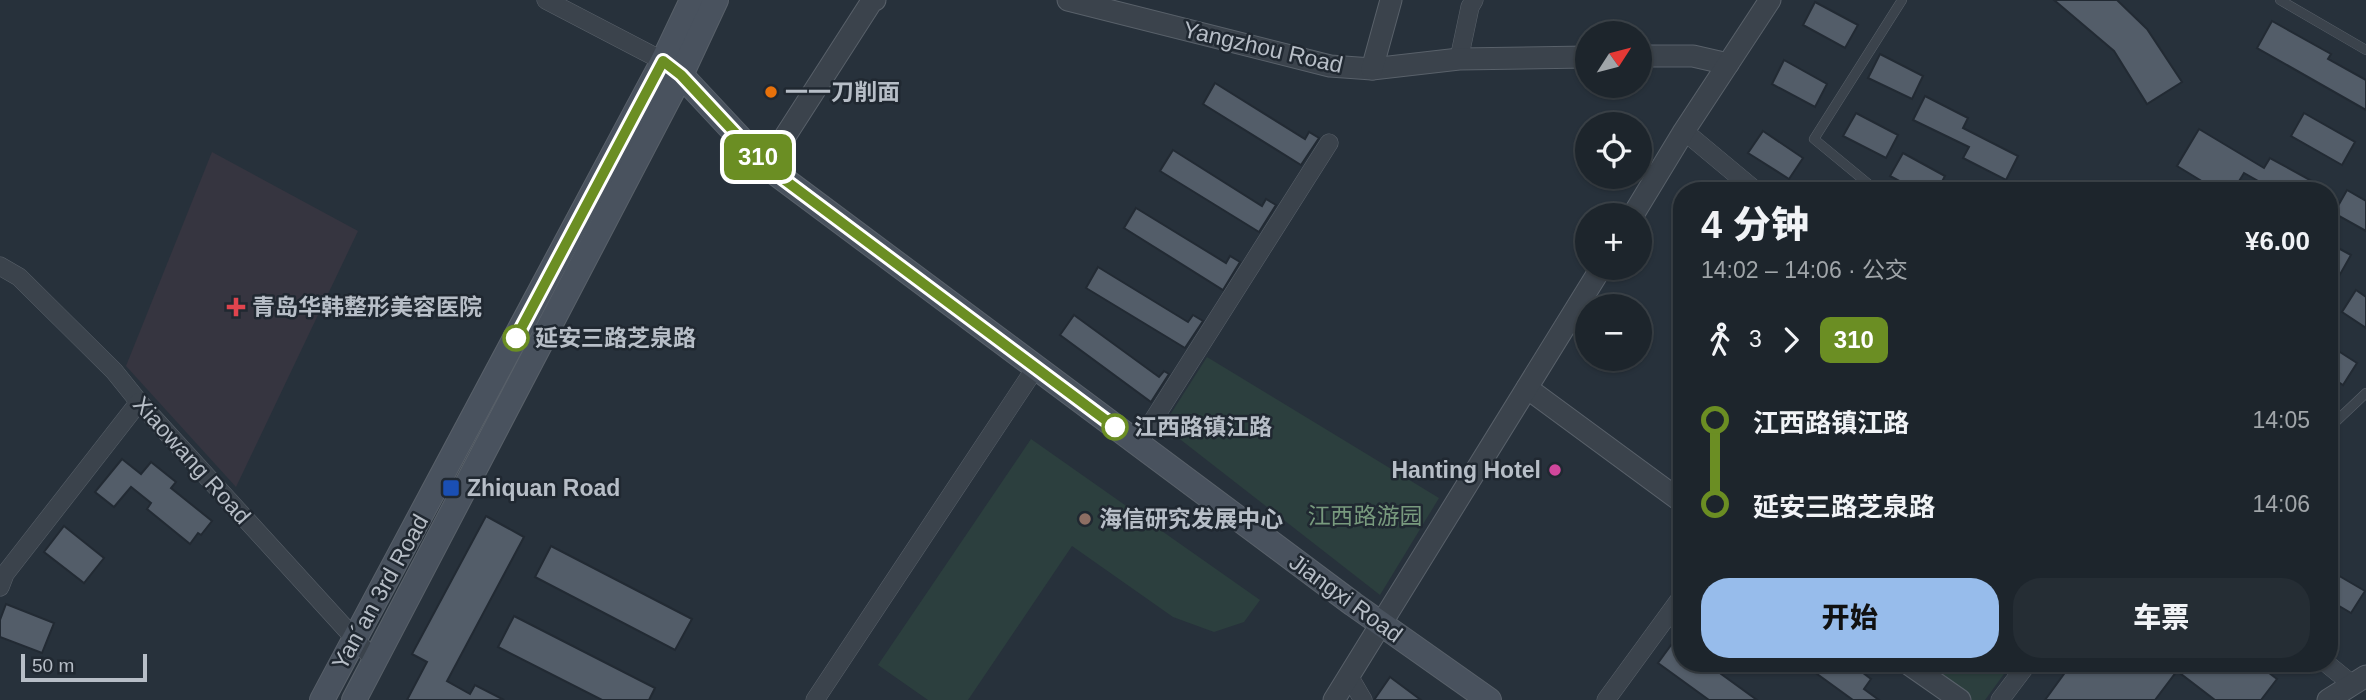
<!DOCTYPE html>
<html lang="zh">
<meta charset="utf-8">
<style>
:root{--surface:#1d252c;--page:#252d34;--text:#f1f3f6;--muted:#a0a5a9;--line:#3b4248;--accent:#97bceb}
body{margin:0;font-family:Arial,"Noto Sans SC",sans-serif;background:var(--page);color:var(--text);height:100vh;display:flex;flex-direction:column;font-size:26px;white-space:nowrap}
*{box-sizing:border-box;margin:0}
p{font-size:23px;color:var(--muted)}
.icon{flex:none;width:38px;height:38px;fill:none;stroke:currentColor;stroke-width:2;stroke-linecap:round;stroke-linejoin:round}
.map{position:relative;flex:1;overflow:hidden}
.panel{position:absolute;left:1673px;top:182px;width:665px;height:490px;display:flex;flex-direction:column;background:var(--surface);border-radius:28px;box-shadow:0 2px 5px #0004,0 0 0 2px var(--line)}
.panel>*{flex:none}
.badge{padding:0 14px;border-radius:10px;font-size:24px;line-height:46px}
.needle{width:46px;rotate:54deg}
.tools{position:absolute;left:1575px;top:21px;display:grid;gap:14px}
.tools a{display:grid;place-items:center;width:77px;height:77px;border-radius:50%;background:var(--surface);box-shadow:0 2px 5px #0004,0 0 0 2px var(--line);font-size:35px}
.scale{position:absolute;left:21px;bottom:18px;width:126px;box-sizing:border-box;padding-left:7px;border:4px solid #b7bec7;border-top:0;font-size:19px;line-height:24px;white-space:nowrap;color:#b7bec7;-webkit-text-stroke:5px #202831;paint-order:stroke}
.map>.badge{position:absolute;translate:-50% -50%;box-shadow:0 0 0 4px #fff}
.legs{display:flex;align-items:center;gap:10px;height:77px;padding:0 28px;font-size:23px}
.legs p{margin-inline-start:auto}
.headline{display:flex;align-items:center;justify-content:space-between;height:119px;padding:0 28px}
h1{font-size:38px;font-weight:800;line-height:52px}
.button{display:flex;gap:14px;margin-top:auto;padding:14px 28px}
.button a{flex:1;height:80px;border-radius:28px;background:var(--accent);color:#111;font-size:28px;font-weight:800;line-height:80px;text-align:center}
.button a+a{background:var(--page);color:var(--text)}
ul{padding:0 28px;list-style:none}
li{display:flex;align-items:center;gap:24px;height:84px;font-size:26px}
li i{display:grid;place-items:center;width:10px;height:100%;margin:0 9px;background:currentColor}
li i::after{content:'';width:18px;height:18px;margin:-9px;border:5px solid;border-radius:50%;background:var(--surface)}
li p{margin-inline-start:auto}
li:first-child i{background:linear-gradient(#0000 50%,currentColor 0)}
li:last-child i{background:linear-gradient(currentColor 50%,#0000 0)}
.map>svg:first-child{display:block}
</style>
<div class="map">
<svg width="2366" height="700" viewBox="0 0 2366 700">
<rect width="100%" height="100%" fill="#27313b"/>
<polygon fill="#363540" points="212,152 358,231 236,487 126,366"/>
<g fill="#2c3f3e">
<polygon points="1207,357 1439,498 1380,595 1163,426"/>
<polygon points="1031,439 1260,600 1244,622 1214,632 1173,617 1072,546 968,700 928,700 878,665"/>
<polygon points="1920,663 2012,663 1985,700 1971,700"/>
</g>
<g fill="#535d69" stroke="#222a33" stroke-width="2">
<polygon points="2054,0 2117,0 2147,29 2182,82 2147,104 2114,51"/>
<polygon points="1815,2 1858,25 1845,48 1803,25"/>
<polygon points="2272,21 2331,54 2328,59 2366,80 2366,110 2257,48"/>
<polygon points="1880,54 1923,76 1912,99 1868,78"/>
<polygon points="1784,60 1827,84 1815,107 1772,84"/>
<polygon points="1215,83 1305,139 1309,132 1319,138 1301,165 1203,104"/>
<polygon points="1925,96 1968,118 1963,128 2018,156 2006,180 1963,158 1969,147 1913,120"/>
<polygon points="1856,113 1898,135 1886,158 1843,136"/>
<polygon points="2304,113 2355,142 2342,165 2291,136"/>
<polygon points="2199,129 2264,168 2270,158 2330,191 2276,191 2244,173 2233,191 2218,191 2177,166"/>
<polygon points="1763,131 1803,158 1789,179 1748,153"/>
<polygon points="1173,150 1262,206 1266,199 1276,205 1259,232 1160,171"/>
<polygon points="1903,153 1945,176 1937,191 1918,191 1890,176"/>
<polygon points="2347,190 2366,201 2366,231 2334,213"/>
<polygon points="1136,208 1226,263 1230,256 1240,262 1223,290 1124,228"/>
<polygon points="2329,243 2351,255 2338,278 2329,273"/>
<polygon points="1098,267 1188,322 1193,315 1203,321 1185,348 1086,288"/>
<polygon points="2356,290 2366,297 2366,328 2342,312"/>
<polygon points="1074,315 1159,377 1164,371 1169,374 1151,402 1060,335"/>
<polygon points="2329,345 2357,363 2343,385 2329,376"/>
<polygon points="122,459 141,474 151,462 176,482 171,488 212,521 201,535 198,533 190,544 147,509 151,503 131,487 114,507 95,492"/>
<polygon points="486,516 524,537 447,681 470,694 475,685 504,700 407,700 427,662 412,654"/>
<polygon points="64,526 104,558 84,583 44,552"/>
<polygon points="551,546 692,619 675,650 535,577"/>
<polygon points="2329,570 2365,591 2351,613 2329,600"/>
<polygon points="6,604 54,623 42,653 0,637 0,620"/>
<polygon points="514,616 655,688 649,700 602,700 498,647"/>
<polygon points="1682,630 1682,663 1706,663 1757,700 1709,700 1658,663"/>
<polygon points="1802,663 1850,663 1871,679 1864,689 1879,700 1853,700"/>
<polygon points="2072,663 2256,663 2277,679 2261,700 2215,700 2177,671 2155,700 2045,700"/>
<polygon points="1390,677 1421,700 1374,700"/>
</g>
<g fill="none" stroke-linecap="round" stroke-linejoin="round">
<defs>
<g id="service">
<polyline points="2280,0 2366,50"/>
<polyline points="1877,191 1814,139 1902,0"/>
<polyline points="2329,428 2366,393"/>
</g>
<g id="minor">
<polyline points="546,0 663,61"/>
<polyline points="1459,59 1470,7 1474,0"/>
<polyline points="1684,131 1756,191"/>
<polyline points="0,266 19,277 114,371 139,402 376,662"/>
<polyline points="1138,444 1329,143"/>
<polyline points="0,587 5,574 139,402"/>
<polyline points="2326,663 2353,685"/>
<polyline points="1349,676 1363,700"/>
<polyline points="815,700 1036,367"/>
<polyline points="1606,700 1682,596"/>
<polyline points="2000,700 2028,663"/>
</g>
<g id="tertiary">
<polyline points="1068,0 1330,66 1372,69 1459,59 1587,57"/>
<polyline points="1640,56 1693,56 1728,64"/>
<polyline points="1372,69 1391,0"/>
<polyline points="766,166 872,1 875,0"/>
<polyline points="1633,215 1684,131 1770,0"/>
<polyline points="1527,388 1682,502"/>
<polyline points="1907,663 1960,700"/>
<polyline points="1334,700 1601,268"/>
<polyline points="2328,700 2366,676"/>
</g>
<g id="secondary">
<polyline points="663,61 681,75 766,166 1353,604 1489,700"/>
<polyline points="322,700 663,61 692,0"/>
<polyline points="354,700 681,75 716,0"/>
</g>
</defs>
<use href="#service" stroke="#59616a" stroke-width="10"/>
<use href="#minor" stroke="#59616a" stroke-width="19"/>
<use href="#tertiary" stroke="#59616a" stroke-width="23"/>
<use href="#secondary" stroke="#59616a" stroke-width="26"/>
<use href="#service" stroke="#3b434c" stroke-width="9"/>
<use href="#minor" stroke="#3b434c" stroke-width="18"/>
<use href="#tertiary" stroke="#3b434c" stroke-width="21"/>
<use href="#secondary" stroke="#49525e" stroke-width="24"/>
</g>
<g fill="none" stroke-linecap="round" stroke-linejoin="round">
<defs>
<polyline id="line-1" points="516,338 663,61 681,75 766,166 1115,427"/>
</defs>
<use href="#line-1" stroke="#fff" stroke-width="16"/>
<use href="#line-1" stroke="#6b8e23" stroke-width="10"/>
</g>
<circle fill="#e8710a" stroke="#202831" stroke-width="2.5" cx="771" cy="92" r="7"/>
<path fill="#e0444e" stroke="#202831" stroke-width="2.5" d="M232.5 296.5h7v7h7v7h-7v7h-7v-7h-7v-7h7z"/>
<g fill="#fff" stroke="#6b8e23" stroke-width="3.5">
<circle cx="516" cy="338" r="12"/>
<circle cx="1115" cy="427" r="12"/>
</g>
<circle fill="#d1479c" stroke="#202831" stroke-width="2.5" cx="1555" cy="470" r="7"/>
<rect fill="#1a4fb4" stroke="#202831" stroke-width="2.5" x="442" y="479" width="18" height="18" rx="3.5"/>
<circle fill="#8d6e63" stroke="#202831" stroke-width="2.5" cx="1085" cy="519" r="7"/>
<g text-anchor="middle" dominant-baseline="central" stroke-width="5" stroke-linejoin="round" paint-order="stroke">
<g font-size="23" fill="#b7bec7" stroke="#202831">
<text transform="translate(1263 47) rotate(13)">Yangzhou Road</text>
<text transform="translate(192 460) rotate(48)">Xiaowang Road</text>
<text transform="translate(380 592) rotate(-61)">Yan´an 3rd Road</text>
<text transform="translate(1346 598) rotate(36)">Jiangxi Road</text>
</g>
<g font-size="23" font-weight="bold" fill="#b7bec7" stroke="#202831" text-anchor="start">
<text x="785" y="92">一一刀削面</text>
<text x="252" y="307">青岛华韩整形美容医院</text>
<text x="1541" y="470" text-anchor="end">Hanting Hotel</text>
<text x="467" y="488">Zhiquan Road</text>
<text x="1099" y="519">海信研究发展中心</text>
</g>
<g font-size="23" font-weight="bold" fill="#b7bec7" stroke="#202831" text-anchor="start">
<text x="535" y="338">延安三路芝泉路</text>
<text x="1134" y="427">江西路镇江路</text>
</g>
<g font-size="23" fill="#789a7e" stroke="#202831">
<text x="1365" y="516">江西路游园</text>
</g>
</g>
</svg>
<div class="tools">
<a><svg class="needle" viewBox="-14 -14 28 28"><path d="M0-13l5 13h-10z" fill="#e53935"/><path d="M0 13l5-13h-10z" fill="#a0a5a9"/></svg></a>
<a><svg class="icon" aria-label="locate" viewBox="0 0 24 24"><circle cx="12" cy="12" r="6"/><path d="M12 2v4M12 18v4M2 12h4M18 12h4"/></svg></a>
<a>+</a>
<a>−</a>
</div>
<div class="scale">50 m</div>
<b class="badge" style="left:758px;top:157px;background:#6b8e23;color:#fff">310</b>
<section class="panel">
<div class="headline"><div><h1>4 分钟</h1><p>14:02 – 14:06 · 公交</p></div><b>¥6.00</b></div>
<div class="legs"><svg class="icon" aria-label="walk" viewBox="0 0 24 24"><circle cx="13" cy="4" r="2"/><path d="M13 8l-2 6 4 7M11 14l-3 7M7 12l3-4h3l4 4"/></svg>3<svg class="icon" aria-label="forward" viewBox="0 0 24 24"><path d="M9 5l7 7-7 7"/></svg><b class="badge" style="background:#6b8e23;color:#fff">310</b></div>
<ul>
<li><i style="color:#6b8e23"></i><b>江西路镇江路</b><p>14:05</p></li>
<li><i style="color:#6b8e23"></i><b>延安三路芝泉路</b><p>14:06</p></li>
</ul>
<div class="button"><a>开始</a><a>车票</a></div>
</section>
</div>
